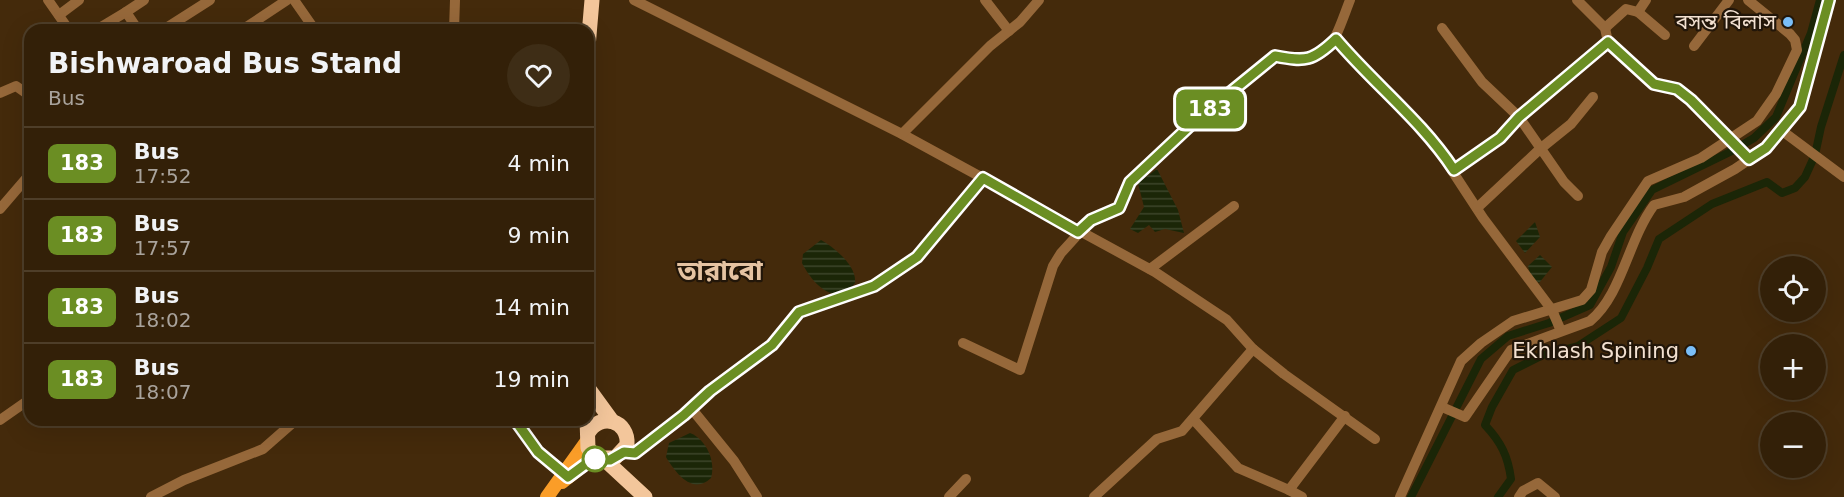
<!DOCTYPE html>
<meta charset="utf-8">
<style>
:root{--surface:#332008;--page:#3e2d16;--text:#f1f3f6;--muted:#a9a39c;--line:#4e3e29}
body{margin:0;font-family:"DejaVu Sans","Noto Sans Bengali",sans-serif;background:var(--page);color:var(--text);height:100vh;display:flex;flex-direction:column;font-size:22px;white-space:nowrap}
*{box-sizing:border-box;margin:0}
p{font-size:20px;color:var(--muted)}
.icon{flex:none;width:33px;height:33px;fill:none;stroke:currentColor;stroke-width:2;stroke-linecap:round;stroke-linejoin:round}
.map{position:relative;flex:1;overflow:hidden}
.details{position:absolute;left:24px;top:24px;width:570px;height:402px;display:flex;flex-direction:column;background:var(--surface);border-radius:18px;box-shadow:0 6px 24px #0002,0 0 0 2px var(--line)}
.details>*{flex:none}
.badge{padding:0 12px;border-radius:9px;font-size:21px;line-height:39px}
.fabs{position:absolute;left:1760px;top:256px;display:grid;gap:12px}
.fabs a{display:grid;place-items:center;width:66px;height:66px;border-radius:50%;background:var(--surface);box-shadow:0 6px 24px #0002,0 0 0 2px var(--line);font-size:30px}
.map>.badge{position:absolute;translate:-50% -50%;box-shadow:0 0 0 3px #fff}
.round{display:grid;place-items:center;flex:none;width:63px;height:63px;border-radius:32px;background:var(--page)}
.head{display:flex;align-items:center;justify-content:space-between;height:102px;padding:0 24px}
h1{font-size:28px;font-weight:700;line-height:45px}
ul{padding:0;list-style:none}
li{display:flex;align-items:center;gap:18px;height:72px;padding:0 24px;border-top:2px solid var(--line)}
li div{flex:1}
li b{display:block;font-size:22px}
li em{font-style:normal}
li .badge{min-width:66px;font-weight:700;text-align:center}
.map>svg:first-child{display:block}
</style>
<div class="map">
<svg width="1844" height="497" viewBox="0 0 1844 497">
<defs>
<pattern id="water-rules" width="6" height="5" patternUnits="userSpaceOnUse" patternTransform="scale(1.5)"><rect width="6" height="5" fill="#1b2607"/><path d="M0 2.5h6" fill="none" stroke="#3d452a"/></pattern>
</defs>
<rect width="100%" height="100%" fill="#442a0b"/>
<g fill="url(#water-rules)">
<polygon points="1157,169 1178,210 1184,233 1165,229 1155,232 1149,225 1138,233 1130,229 1144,207 1138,183"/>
<polygon points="1535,222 1540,237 1525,253 1516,241"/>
<path d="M821 240C835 248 857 266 855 283 835 309 812 283 802 263L803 254Z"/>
<polygon points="1540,255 1552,267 1539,283 1531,277 1528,266"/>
<path d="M690 433C706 439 716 461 711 478 692 496 675 472 666 457L669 443Z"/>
</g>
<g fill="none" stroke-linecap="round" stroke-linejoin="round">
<g stroke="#1b2607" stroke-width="8">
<polyline points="1411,497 1481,359 1508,336 1549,323 1590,305 1611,267 1623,232 1652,190 1732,151 1754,138 1776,117 1811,33 1820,0"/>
<path d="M1498 497 1511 479C1508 456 1501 442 1485 425L1492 407 1513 370 1543 355 1578 346 1621 318 1647 268 1659 239 1712 204 1767 182 1782 193 1795 188 1805 177 1815 155 1821 127 1844 55"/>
</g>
<g stroke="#96683a" stroke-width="10">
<polyline points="48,0 69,30"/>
<polyline points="294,0 315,30"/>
<polyline points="634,0 902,134 1155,272 1227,320 1253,349 1284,374 1375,439"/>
<polyline points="985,0 1009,31"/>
<polyline points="1577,0 1605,28 1608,42 1654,84 1677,89 1691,100 1749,159"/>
<polyline points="126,12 144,0"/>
<polyline points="1638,12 1665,35"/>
<polyline points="59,15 79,0"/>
<polyline points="1442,28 1482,82 1519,117 1564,182 1578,196"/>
<polyline points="1605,28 1626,9 1638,12 1646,0"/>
<polyline points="96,30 126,12 138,30"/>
<polyline points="163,30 210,0"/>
<polyline points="242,30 287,0"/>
<polyline points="454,30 455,0"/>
<polyline points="1336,39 1363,71 1428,134 1483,218 1552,310 1561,331"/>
<polyline points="1694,46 1729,0"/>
<polyline points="0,93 16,86 30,96"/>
<polyline points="30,121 30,126"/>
<polyline points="1781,130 1844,177"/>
<polyline points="902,134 990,46 1020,22 1039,0"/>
<polyline points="1454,170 1500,138 1519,117 1608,42"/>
<polyline points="1477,208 1540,149 1571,124 1593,97"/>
<polyline points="0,209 30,174"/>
<polyline points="1150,269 1234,206"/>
<path d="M963 343 1020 370 1053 266 1061 253 1091 220 1119 208 1130 182 1194 122 1275 56C1330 68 1333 44 1350 0"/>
<path d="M1442 407 1465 417 1511 350 1590 321C1622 295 1628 240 1654 205L1684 197 1735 169 1766 148 1800 107 1829 0"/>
<polyline points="691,408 734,461 757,497"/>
<polyline points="1193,419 1238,468 1289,490 1345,416"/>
<polyline points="0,420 30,399"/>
<polyline points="515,420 538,452 568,477"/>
<polyline points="624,451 635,453 644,447 710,391 772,345 799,312 874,286 917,257 983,178"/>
<polyline points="1289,490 1302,497"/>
<polyline points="151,497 184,480 263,449 296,420"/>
<polyline points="949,497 966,479"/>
<polyline points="1094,497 1157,439 1182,431 1253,349"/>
<polyline points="1400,497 1461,361 1481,343 1513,321 1582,300 1591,290 1602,252 1611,236 1648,181 1701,158 1757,121 1776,94 1797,50 1795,40 1790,34 1748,0"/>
<polyline points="1519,497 1523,491 1538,483 1555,497"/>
</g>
<g stroke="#fa9d28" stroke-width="14">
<polyline points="562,482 587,462 598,458"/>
<polyline points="547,497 587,441"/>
</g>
<g stroke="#f3c69b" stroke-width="15">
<polyline points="588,47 592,0"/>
<polyline points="588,388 612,421"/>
<path d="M587 420 588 448 598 458H615L627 445C629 420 600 412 588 433"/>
<polyline points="605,460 645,497"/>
</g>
</g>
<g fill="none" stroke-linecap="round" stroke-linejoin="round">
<defs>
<path id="line" d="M515 420 538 452 568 477 591 460H610L624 452 635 453 684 415 710 391 772 345 799 312 874 286 917 257 983 178 1078 232 1091 220 1119 208 1130 182 1194 122 1275 56C1306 62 1313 61 1336 39 1374 84 1422 121 1454 170L1500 138 1519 117 1608 42 1654 84 1677 89 1691 100 1749 159 1766 148 1800 107 1829 0"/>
</defs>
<use href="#line" stroke="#fff" stroke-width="14"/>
<use href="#line" stroke="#6b8e23" stroke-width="9"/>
</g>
<g fill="#7abef8" stroke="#221609" stroke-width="2">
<circle cx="1788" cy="22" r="6"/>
<circle cx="1691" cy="351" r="6"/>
</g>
<circle fill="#fff" stroke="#6b8e23" stroke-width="3" cx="595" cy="459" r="12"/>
<g text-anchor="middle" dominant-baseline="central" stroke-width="4.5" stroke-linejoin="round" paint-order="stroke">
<g font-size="21" fill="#f3e1d1" stroke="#221609" text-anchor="end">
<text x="1776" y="22">বসন্ত বিলাস</text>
<text x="1679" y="351">Ekhlash Spining</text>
</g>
<g font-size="27" font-weight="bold" fill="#e5c3a2" stroke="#221609">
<text x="720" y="270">তারাবো</text>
</g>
</g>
</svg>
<div class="fabs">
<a><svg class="icon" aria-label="locate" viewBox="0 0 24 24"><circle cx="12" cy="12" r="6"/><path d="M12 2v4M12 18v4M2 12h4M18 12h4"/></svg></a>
<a>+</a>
<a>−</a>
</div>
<b class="badge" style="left:1210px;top:109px;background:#6b8e23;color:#fff">183</b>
<section class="details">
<div class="head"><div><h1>Bishwaroad Bus Stand</h1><p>Bus</p></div><a class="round"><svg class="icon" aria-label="heart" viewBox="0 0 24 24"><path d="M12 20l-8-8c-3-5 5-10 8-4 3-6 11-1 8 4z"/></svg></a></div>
<ul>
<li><span class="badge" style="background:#6b8e23;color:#fff">183</span><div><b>Bus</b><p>17:52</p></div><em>4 min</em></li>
<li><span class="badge" style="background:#6b8e23;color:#fff">183</span><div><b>Bus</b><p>17:57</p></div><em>9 min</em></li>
<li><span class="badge" style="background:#6b8e23;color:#fff">183</span><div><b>Bus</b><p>18:02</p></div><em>14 min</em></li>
<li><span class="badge" style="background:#6b8e23;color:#fff">183</span><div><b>Bus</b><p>18:07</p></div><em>19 min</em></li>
</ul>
</section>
</div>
